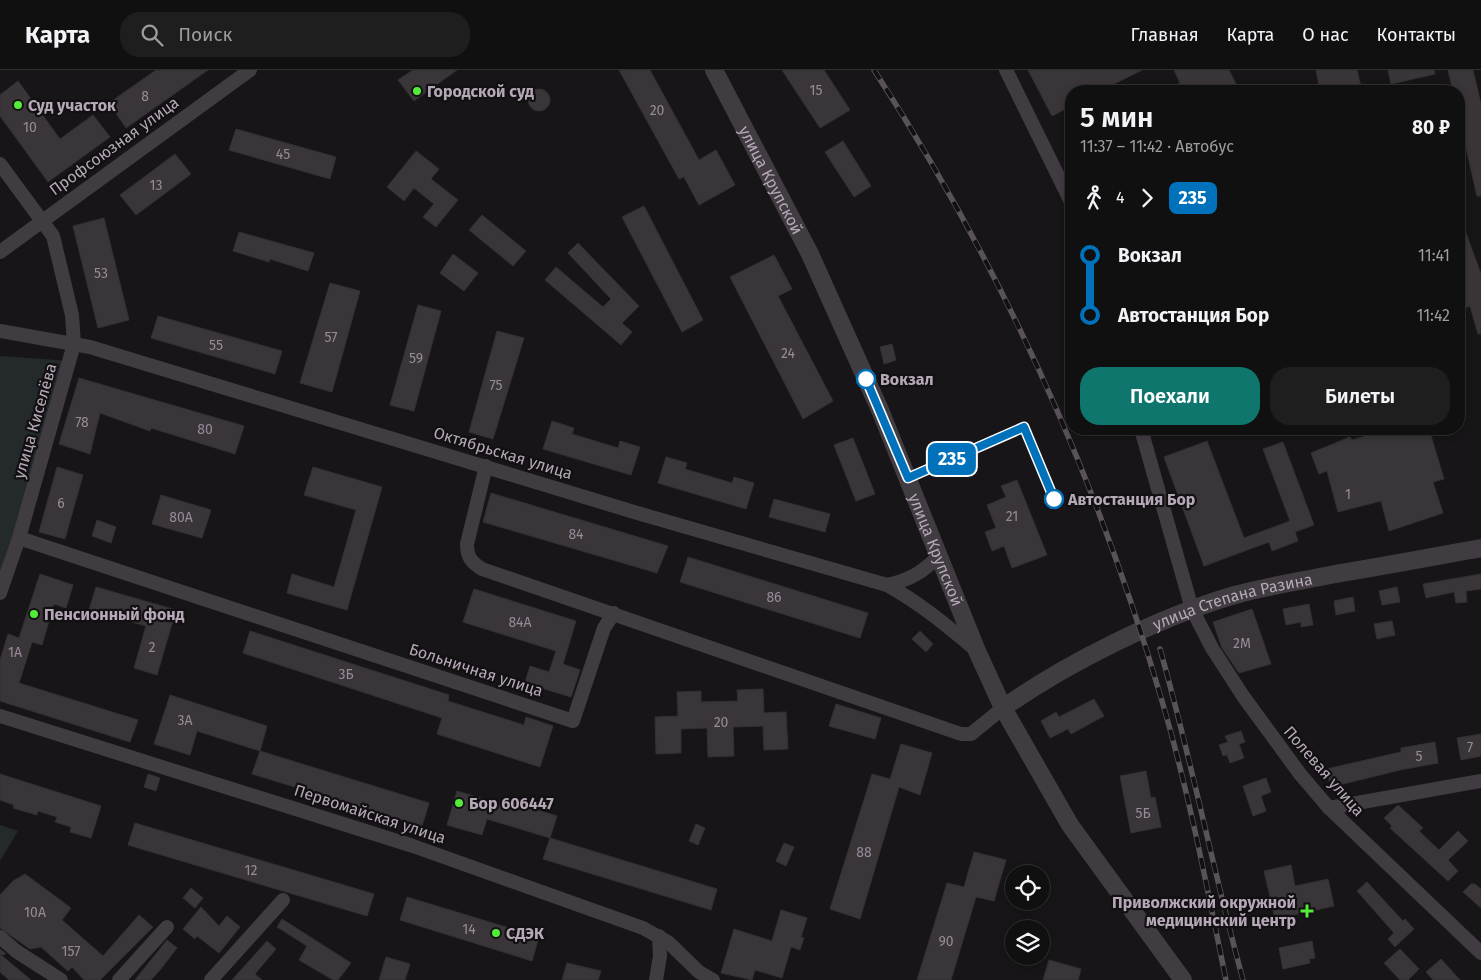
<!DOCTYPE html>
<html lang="ru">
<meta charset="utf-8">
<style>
:root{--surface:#111011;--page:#1e1e1f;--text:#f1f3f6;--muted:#9c9d9f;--line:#303031;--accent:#0f766e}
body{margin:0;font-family:"Fira Sans",sans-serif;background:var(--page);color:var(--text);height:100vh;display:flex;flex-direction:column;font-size:19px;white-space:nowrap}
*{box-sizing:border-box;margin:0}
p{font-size:16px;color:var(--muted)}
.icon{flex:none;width:28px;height:28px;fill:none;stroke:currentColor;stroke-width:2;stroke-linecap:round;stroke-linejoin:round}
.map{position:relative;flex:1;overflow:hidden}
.drawer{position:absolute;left:1065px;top:15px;width:400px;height:350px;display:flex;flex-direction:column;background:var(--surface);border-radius:20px;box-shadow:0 2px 8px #0003,0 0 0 1px var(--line)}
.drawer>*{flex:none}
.badge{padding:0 10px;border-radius:8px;font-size:18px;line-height:32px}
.buttons{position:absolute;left:1005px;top:795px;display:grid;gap:10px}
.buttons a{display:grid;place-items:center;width:45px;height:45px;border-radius:50%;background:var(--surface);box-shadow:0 2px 8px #0003,0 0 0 1px var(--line);font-size:25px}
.map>.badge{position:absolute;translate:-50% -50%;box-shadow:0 0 0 2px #fff}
.legs{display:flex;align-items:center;gap:8px;height:55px;padding:0 15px;font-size:16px}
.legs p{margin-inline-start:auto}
.overview{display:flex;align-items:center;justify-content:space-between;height:85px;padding:0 15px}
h1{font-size:28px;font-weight:600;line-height:38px}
.button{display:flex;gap:10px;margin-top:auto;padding:10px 15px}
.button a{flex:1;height:58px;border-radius:20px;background:var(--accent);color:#fff;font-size:20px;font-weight:600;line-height:58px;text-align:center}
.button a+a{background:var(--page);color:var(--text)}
ul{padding:0 15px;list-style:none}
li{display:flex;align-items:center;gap:18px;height:60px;font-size:19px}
li i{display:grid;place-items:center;width:8px;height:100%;margin:0 6px;background:currentColor}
li i::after{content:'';width:12px;height:12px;margin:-6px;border:4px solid;border-radius:50%;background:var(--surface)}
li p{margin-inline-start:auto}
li:first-child i{background:linear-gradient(#0000 50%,currentColor 0)}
li:last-child i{background:linear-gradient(currentColor 50%,#0000 0)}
header{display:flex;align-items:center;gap:30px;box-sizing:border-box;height:70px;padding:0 25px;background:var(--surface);border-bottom:1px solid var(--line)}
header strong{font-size:24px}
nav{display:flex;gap:28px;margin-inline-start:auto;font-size:18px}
.search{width:350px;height:45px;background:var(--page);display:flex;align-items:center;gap:12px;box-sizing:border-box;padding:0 18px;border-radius:20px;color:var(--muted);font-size:19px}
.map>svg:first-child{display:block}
</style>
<header>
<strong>Карта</strong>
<div class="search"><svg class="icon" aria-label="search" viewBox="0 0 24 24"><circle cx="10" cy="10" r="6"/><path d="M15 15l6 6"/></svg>Поиск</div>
<nav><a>Главная</a><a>Карта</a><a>О нас</a><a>Контакты</a></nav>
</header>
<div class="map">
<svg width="1481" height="910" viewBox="0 0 1481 910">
<rect width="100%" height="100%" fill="#171517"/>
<g fill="#242a2c">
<polygon points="0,286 70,291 0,520"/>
<polygon points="0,755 18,761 0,791"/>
</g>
<g fill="#393539" stroke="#333033">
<polygon points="156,0 208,0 126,58 109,33"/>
<polygon points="413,0 457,0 414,31 398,10"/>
<polygon points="619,0 650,0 699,90 716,80 735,115 699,135 684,107 679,109"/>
<polygon points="782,0 824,0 850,40 820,58"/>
<polygon points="1028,0 1142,0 1100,21 1071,21 1071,36 1052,46"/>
<polygon points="1174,0 1229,0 1236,14 1221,21 1165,21 1180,13"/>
<polygon points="1316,0 1357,0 1362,21 1320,21"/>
<polygon points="1388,0 1434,0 1435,4 1391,14"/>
<polygon points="1448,0 1473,0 1481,34 1481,126 1477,126 1459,47 1459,21 1453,21"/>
<polygon points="18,11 60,69 93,45 110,67 48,112 0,46 0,25"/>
<circle cx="539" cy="30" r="11"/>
<polygon points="236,59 336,87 330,109 229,80"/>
<polygon points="843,71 871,116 854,127 825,82"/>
<polygon points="416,81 439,99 431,109 458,130 436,157 423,147 434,134 414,118 404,131 387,117"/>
<polygon points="175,84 191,104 136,145 120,125"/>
<polygon points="644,136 703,250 682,262 622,147"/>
<polygon points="1459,144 1481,204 1481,264 1478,264 1470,236 1459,240"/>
<polygon points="482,145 526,181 513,196 469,160"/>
<polygon points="104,148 129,250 98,258 73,156"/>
<polygon points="239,162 314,183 308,201 270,189 269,192 233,181"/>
<polygon points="578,173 639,236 622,253 632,262 621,275 545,210 556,197 603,237 611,229 568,183"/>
<polygon points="453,184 478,203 464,221 440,203"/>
<polygon points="774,185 792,219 778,226 833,331 803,349 730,207"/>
<polygon points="330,213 360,221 332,322 300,313"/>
<polygon points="418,235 441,241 414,341 390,335"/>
<polygon points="158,246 282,281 275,304 151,268"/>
<polygon points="497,261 524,268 493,369 469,362"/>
<polygon points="892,274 896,290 884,294 880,277"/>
<polygon points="79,308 244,356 235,384 151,358 150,361 100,343 90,384 59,374"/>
<polygon points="552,351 574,358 572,364 618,378 620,371 640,377 631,405 543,379"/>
<polygon points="1389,359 1429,359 1444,409 1433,412 1443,443 1389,461 1381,431 1338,442 1327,401 1319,404 1311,383 1350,367 1352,370"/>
<polygon points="853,368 875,424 856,431 834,375"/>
<polygon points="1207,371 1244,468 1290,451 1263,379 1283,372 1314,455 1295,462 1298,471 1272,481 1269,472 1204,496 1164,387"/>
<polygon points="666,387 687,393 685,399 732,413 734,407 754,413 746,439 658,413"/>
<polygon points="57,397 83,405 65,469 39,462"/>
<polygon points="313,397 382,417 347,540 287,523 292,504 334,517 356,440 304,425"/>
<polygon points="1017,410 1047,485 1012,498 1004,476 992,481 985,462 996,458 987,435 1006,427 1001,416"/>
<polygon points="491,423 668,476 657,503 483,452"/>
<polygon points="161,425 211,440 202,468 152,454"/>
<polygon points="774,429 830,444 825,462 769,447"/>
<polygon points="97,450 116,457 111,473 92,466"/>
<polygon points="688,487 868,543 860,568 680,512"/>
<polygon points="40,504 73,515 66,538 54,534 42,575 32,572 19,613 138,650 130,672 0,631 0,590 8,564 19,568"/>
<polygon points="1481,504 1481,519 1466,521 1467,532 1456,533 1454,522 1426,528 1423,514"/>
<polygon points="96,517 176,540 157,605 134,598 146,556 89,540"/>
<polygon points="1397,517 1400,532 1382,535 1379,521"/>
<polygon points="474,519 576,551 563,594 580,600 571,627 525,613 530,596 549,602 556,581 463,552"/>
<polygon points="1353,527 1355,541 1336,545 1334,531"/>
<polygon points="1309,534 1313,555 1301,557 1301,552 1286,555 1283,539"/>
<polygon points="1252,539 1271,594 1239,603 1222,578 1213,552"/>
<polygon points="1392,551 1395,565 1377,569 1374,554"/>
<polygon points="250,561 449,625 448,631 524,655 526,647 553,656 540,697 437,664 442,648 243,583"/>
<polygon points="920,561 933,574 926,582 912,569"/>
<polygon points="763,619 764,643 786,642 788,679 764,680 763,656 733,657 734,686 708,687 707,658 681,659 681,683 656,684 655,647 678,646 677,622 701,621 701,632 738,631 737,620"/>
<polygon points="170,625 267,656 260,681 197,661 190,685 154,674"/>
<polygon points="1094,629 1104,646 1071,664 1068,659 1050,668 1041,651 1056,642 1059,647"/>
<polygon points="836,634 881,648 875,669 829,656"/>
<polygon points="1241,661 1245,672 1239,674 1244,688 1230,693 1227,685 1223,686 1219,675 1228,672 1225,666"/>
<polygon points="1481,664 1481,686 1461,690 1457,668"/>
<polygon points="1435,672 1438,693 1400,700 1331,717 1326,699 1401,682 1401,678"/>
<polygon points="901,674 932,683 920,725 899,717 860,849 830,839 872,704 890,709"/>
<polygon points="260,681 429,733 422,756 252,704"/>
<polygon points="1146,701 1151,728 1155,727 1161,757 1131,763 1120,706"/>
<polygon points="0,704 101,736 91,768 70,762 71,757 55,752 57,747 38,741 37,745 13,738 14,735 0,730"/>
<polygon points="148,704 160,708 156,721 144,717"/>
<polygon points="1266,708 1271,722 1261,726 1266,741 1253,746 1243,716"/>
<polygon points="457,721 504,735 505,730 557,746 550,768 487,749 482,765 447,755"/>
<polygon points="1398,735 1423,758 1419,761 1439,780 1458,761 1468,771 1448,790 1458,801 1448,811 1390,758 1392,756 1384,748"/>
<polygon points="135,753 374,824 367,846 128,775"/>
<polygon points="696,754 705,758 698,775 689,771"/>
<polygon points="550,768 717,819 711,840 543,789"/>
<polygon points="784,773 794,777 786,796 776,791"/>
<polygon points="974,782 1006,790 994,831 976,827 951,910 917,910 947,813 964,817"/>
<polygon points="1291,795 1295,816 1328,809 1334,836 1275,849 1264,801"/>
<polygon points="25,804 71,838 62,850 103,886 139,845 153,857 100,910 84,910 72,897 68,901 41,877 30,879 0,858 0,825 13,811"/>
<polygon points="1367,812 1403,851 1405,849 1414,859 1395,877 1388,869 1394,863 1357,821"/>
<polygon points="1471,814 1475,814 1481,819 1481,838 1463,822"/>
<polygon points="191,818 203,828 195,838 183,828"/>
<polygon points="407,827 539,867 532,891 400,850"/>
<polygon points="201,837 219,856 227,846 240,857 219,883 197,866 195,869 183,859"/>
<polygon points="781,840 807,848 801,867 804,868 800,880 791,877 782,908 755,900 752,910 721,903 734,859 772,871"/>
<polygon points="282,849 351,893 338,910 333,910 299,890 307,876 277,857"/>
<polygon points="167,870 177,878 160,900 151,910 135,910"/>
<polygon points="267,871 276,879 255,904 262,910 232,910"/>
<polygon points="1312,871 1315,888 1309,889 1310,893 1283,899 1279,878"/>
<polygon points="0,879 6,884 1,885 31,910 9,910 0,902"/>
<polygon points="1400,879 1419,899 1408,910 1400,910 1384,893"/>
<polygon points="386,887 410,894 405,910 379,910"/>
<polygon points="1441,889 1460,910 1433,910 1426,902"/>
<polygon points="1049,890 1081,899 1078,910 1043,910"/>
<polygon points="567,893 601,901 598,910 562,910"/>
</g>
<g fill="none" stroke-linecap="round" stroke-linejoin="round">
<g stroke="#413c41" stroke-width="14">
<polyline points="1006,0 1071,132"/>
<polyline points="0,94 53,166 72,245 74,274 19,468 0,523"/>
<polyline points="0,182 250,0"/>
<path d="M0 261 90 277 634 442 887 515C920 533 947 556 976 580"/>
<polyline points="1141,359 1192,539 1212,578 1243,626 1300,704 1329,738 1481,883"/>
<path d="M486 396 467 474C467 487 471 492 482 499L961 664H971L1003 638"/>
<polyline points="19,468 573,651 604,558 614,543"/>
<path d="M887 515C910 510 923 502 940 485"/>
<polyline points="0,646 413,776 643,858 668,872 699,902 713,910"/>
<polyline points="1329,738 1481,711"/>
<polyline points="0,867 16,881 61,910"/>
<polyline points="119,910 167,857"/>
<polyline points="211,910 283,830"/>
<polyline points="656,910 660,886 659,866"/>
</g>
<g stroke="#413c41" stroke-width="18">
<path id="s1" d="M714 0 810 184 880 340 977 581 1003 638 1070 755 1183 910"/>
<path id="s2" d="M1003 638C1067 593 1159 547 1235 525 1268 516 1301 511 1335 504 1384 496 1432 487 1481 478"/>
</g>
<defs>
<g id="rail">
<path d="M874 0C1000 194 1097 408 1162 631 1189 723 1207 817 1226 910"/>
<path d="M1160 579C1191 688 1213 800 1243 910"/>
</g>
</defs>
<use href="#rail" stroke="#595259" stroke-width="5.5"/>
<use href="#rail" stroke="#121012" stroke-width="4" stroke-dasharray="11" stroke-linecap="butt"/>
</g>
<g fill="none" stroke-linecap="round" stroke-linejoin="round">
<defs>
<polyline id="line-1" points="866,309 908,408 1024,357 1054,429"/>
</defs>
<use href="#line-1" stroke="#fff" stroke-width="11"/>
<use href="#line-1" stroke="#0072bc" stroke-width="8"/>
</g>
<g fill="#51ed38" stroke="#121012" stroke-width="2">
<circle cx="417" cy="21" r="5"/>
<circle cx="18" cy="35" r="5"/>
<circle cx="34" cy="544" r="5"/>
<circle cx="459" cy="733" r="5"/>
<path d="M1304.5 833.5h5v5h5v5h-5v5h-5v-5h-5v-5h5z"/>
<circle cx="496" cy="863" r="5"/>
</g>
<g fill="#fff" stroke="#0072bc" stroke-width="2.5">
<circle cx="866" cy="309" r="9"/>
<circle cx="1054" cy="429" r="9"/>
</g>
<g text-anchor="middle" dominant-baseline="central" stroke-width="4.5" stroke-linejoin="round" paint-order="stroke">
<g font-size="14" fill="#968b98">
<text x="816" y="20">15</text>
<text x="145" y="26">8</text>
<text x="657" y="40">20</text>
<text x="30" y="57">10</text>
<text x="283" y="84">45</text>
<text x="156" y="115">13</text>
<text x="101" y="203">53</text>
<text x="331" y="267">57</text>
<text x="216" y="275">55</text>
<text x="788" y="283">24</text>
<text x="416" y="288">59</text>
<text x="496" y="315">75</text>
<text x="82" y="352">78</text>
<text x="205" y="359">80</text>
<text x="1348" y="424">1</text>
<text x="61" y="433">6</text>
<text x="1012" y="446">21</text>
<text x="181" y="447">80А</text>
<text x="576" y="464">84</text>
<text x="774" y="527">86</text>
<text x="520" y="552">84А</text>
<text x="1242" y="573">2М</text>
<text x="152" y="577">2</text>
<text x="15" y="582">1А</text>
<text x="346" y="604">3Б</text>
<text x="185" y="650">3А</text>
<text x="721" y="652">20</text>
<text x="1470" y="677">7</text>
<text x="1419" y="686">5</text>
<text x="1143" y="743">5Б</text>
<text x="864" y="782">88</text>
<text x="251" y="800">12</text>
<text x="35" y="842">10А</text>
<text x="469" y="859">14</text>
<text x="946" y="871">90</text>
<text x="71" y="881">157</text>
</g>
<g font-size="16" font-weight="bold" fill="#b5a8b7" stroke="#121012" text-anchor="start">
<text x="427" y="21">Городской суд</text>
<text x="28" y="35">Суд участок</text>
<text x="44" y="544">Пенсионный фонд</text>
<text x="469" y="733">Бор 606447</text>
<text x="1296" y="832" text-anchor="end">Приволжский окружной<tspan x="1296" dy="18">медицинский центр</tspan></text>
<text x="506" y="863">СДЭК</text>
</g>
<g font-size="16" fill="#b5a8b7" stroke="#121012">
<text transform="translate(114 76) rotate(-36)">Профсоюзная улица</text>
<text stroke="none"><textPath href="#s1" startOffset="124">улица Крупской</textPath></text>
<text transform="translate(35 351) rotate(-74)">улица Киселёва</text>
<text transform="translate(503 383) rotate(17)">Октябрьская улица</text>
<text stroke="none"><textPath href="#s1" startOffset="529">улица Крупской</textPath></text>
<text stroke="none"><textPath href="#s2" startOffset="255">улица Степана Разина</textPath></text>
<text transform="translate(476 600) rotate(18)">Больничная улица</text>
<text transform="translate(1324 701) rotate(49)">Полевая улица</text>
<text transform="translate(370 744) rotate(18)">Первомайская улица</text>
</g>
<g font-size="16" font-weight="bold" fill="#b5a8b7" stroke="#121012" text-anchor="start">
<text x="880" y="309">Вокзал</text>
<text x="1068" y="429">Автостанция Бор</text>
</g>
</g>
</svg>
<div class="buttons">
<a><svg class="icon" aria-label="locate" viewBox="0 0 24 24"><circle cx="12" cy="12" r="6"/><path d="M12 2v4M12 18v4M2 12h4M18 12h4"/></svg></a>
<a><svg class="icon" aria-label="layers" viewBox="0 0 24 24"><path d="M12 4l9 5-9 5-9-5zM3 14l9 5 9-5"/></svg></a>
</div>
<b class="badge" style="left:952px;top:389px;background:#0072bc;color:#fff">235</b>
<section class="drawer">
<div class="overview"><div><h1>5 мин</h1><p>11:37 – 11:42 · Автобус</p></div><b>80 ₽</b></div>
<div class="legs"><svg class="icon" aria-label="walk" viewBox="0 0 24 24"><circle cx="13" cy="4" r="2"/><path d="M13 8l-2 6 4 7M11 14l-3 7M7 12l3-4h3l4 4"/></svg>4<svg class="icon" aria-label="forward" viewBox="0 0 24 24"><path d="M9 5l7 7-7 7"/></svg><b class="badge" style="background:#0072bc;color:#fff">235</b></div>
<ul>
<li><i style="color:#0072bc"></i><b>Вокзал</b><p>11:41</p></li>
<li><i style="color:#0072bc"></i><b>Автостанция Бор</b><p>11:42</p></li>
</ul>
<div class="button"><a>Поехали</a><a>Билеты</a></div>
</section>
</div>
